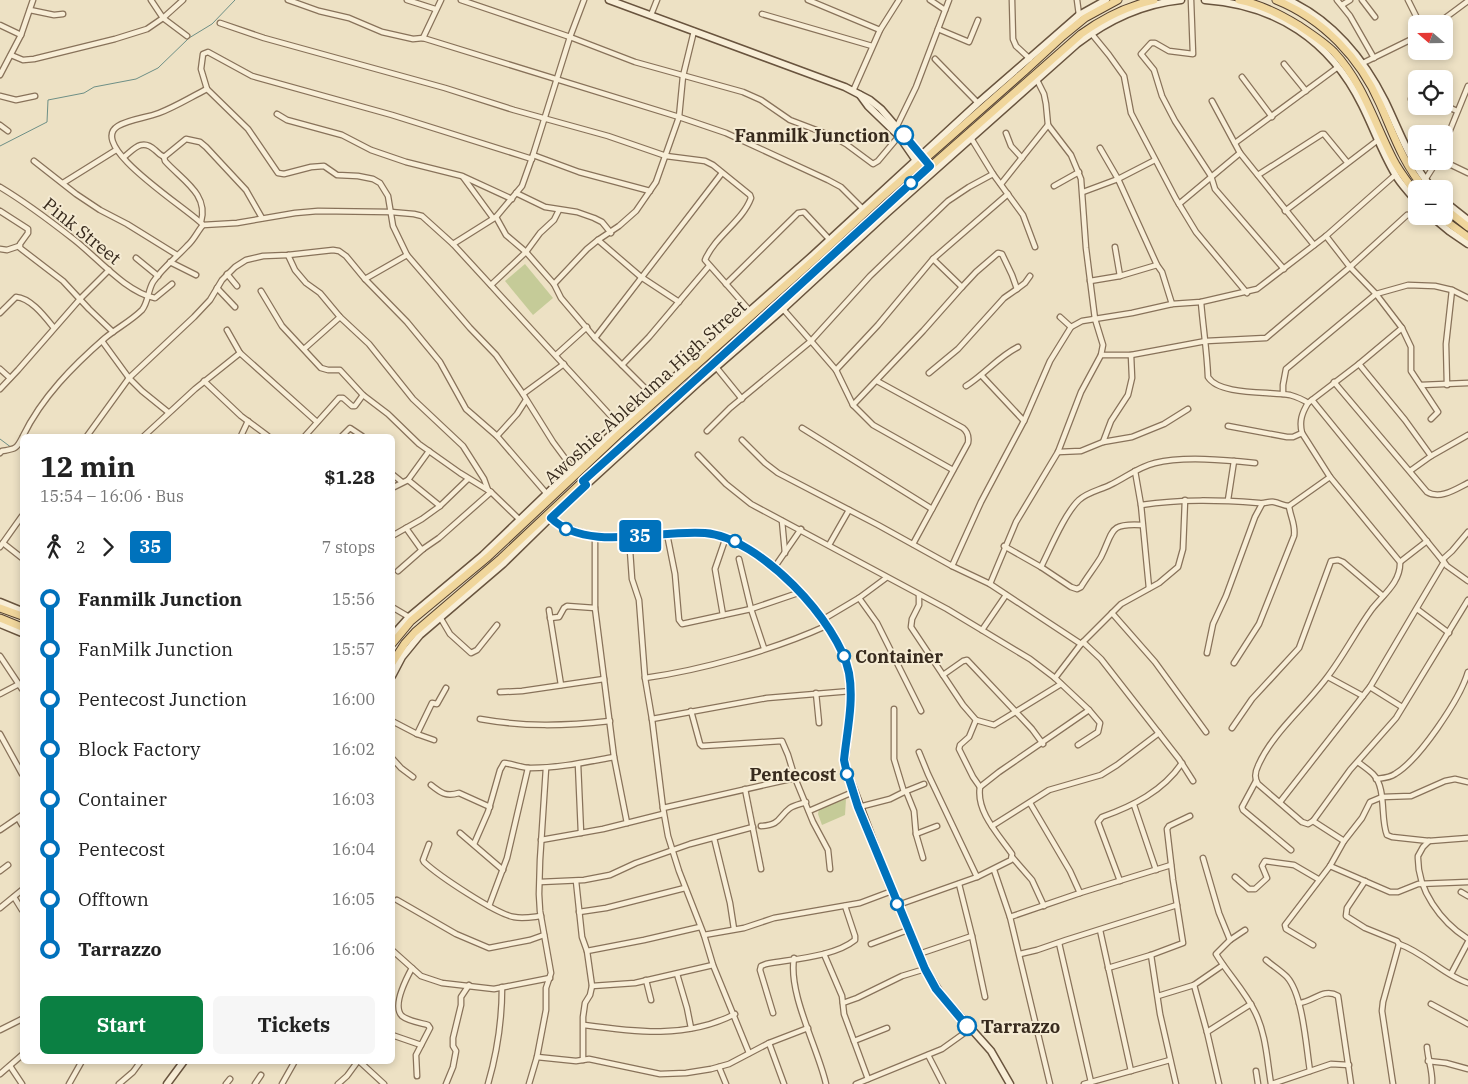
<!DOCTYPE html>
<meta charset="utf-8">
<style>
:root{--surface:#fff;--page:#f6f6f6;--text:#222;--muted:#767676;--accent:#0b8043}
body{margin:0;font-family:"IBM Plex Serif",serif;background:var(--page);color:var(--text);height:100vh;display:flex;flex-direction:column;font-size:19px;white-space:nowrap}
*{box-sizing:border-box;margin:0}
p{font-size:16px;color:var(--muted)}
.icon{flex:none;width:28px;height:28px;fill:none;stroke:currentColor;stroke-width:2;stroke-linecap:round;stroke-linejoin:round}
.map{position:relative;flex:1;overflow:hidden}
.drawer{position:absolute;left:20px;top:434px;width:375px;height:630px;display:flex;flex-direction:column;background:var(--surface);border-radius:8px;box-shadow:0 2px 8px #0003}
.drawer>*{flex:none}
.badge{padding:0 10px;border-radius:4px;font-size:18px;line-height:32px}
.needle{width:32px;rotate:290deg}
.fabs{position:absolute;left:1408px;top:15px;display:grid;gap:10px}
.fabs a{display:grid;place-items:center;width:45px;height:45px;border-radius:8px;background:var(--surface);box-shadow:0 2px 8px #0003;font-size:25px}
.map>.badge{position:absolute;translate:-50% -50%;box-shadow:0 0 0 2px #fff}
.legs{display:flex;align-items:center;gap:8px;height:55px;padding:0 20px;font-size:16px}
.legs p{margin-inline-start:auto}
.overview{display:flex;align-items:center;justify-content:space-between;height:85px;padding:0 20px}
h1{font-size:28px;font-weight:800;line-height:38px}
.button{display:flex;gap:10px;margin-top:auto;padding:10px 20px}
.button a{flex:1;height:58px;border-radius:8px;background:var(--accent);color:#fff;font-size:20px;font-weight:800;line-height:58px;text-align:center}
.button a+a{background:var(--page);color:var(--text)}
ul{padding:0 20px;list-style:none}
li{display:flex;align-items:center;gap:18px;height:50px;font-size:19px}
li i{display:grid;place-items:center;width:8px;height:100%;margin:0 6px;background:currentColor}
li i::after{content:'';width:12px;height:12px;margin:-6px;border:4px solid;border-radius:50%;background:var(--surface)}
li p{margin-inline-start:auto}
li:first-child i{background:linear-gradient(#0000 50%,currentColor 0)}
li:last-child i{background:linear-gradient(currentColor 50%,#0000 0)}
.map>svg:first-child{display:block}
</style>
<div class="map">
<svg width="1468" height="1084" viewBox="0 0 1468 1084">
<rect width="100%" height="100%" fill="#ede1c4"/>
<g fill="#c5cb98">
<polygon points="525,264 553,298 533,315 505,281"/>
<polygon points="846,799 845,815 822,825 818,814 819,809"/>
</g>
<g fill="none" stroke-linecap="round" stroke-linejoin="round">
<g stroke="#6d8f86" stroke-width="1">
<polyline points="0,146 47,122 48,100 84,93 94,87 136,79 158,68 189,38 212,24 235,0"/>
<polyline points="0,439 12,448"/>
</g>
<defs>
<g id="street">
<polyline points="151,0 163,18 187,36"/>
<polyline points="288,0 319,11 349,18 382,32 413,39 423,38 679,117 726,133 828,180 841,187 862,208"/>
<polyline points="407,0 435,9"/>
<polyline points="461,0 570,37 635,62 743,92 761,100 790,120 832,136 846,144 873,164 878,161 899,136"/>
<polyline points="808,0 880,30"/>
<polyline points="930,0 945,10"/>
<polyline points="1012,0 1013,39 1016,46 1030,59"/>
<polyline points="1077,0 1079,15"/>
<polyline points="1191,0 1193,54 1169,51 1155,43 1151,43 1141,54 1154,70 1162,96 1175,121 1211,176 1215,189 1284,269"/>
<polyline points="1337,0 1350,16 1374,58"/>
<polyline points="1362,0 1375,17"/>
<polyline points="1408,0 1420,24"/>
<polyline points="1342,5 1350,0"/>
<polyline points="30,10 54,15 63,14"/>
<polyline points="762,14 872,46"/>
<polyline points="651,15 657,0"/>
<path d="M220 23 264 38 445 88 514 110 608 136 666 156 705 161 713 165 750 195 751 198C742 222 715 236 705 260L750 311"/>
<polyline points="1437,24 1468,1"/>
<polyline points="0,25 21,35"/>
<polyline points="938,29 969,42 978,20"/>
<polyline points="1091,33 1109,55 1124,76 1131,113 1176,199 1196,232 1247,293"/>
<polyline points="423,38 441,0"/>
<polyline points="11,55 23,60 34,59 115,39 147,29 163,18 183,0"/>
<polyline points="935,59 978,103"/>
<polyline points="1363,63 1416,37"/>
<polyline points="1284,64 1306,91"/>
<polyline points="0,75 21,35 33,0"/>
<polyline points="1242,77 1272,117"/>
<path d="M207 89C191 97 175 107 159 113 146 118 130 119 118 126 85 146 193 212 203 225L237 223 295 213 318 211 391 212 414 214 422 216 453 244 620 426"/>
<polyline points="853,91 880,30 899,0"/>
<polyline points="0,96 16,100 35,96"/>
<polyline points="1411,99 1416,99"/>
<polyline points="1212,101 1240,153 1314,245"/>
<polyline points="1444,105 1457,111"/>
<polyline points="277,114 287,120 342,135 371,150 406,162 462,176 512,199"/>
<polyline points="0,125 8,131"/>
<polyline points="897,126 916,87 949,0"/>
<polyline points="1006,133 1011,146 1022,158"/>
<polyline points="971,138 993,174 1023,215 1035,247"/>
<polyline points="1235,143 1338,67"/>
<polyline points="1444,145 1468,86"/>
<polyline points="1100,148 1118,179 1157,265 1162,272 1172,304"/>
<polyline points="533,155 579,172 650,191"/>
<path d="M124 157C134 149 142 138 155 150 158 153 160 155 164 157L186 139 200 142 206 147 246 190 262 218"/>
<path d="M164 157 165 161C182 180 209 194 201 222"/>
<polyline points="532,159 392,115 252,76 208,52 203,54 201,69 207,89 248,129 278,173 284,174 311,167 324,166 337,175 358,176 373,179 380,183 388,196 393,226 407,255 470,328 496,355 523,394 553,442 573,469"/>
<polyline points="34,161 76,194 100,210 127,224 177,255"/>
<polyline points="1443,161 1468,173"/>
<polyline points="1258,175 1322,134 1324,134 1347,162"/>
<polyline points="463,177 493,218"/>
<polyline points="1425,180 1437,161"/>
<polyline points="63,183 116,150"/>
<polyline points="1001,184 1048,125"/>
<polyline points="1054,186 1079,172"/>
<path d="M0 187C25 202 49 220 72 238 96 256 125 292 155 298L172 284"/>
<polyline points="1083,192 1118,179 1155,160"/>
<polyline points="516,193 545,207 577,212 594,218 602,222 611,233"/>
<polyline points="1179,204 1240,153"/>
<polyline points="0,211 28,229 28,233 20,244 20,248 63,281 89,309 113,332"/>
<polyline points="1285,211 1378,140"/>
<polyline points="496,217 506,235 526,252 554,284 561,298 595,338 653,396"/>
<polyline points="1326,236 1350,267 1376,294 1402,328 1411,347 1411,371 1438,412 1431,419"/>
<polyline points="598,240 641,277 679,302"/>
<polyline points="453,244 496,217 522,186 533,155 570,37 584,0"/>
<polyline points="1115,247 1120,276"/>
<polyline points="0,249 7,250 19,246"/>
<polyline points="288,255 295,270 306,283 320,293 340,317 369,344 413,399 463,446 484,479 488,490"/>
<polyline points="136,258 158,276"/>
<polyline points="933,259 962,287"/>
<polyline points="170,262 196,275"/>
<polyline points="227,274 237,286"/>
<polyline points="365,279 407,255"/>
<polyline points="1090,281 1120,276 1157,265"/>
<polyline points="554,284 587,249 598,240 619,226 636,211 656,182 679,117 683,76 694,31"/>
<polyline points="726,284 798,213 804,212 829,239"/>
<polyline points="491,285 526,252 540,233 554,220 559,210"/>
<polyline points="217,288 235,307"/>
<polyline points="1017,289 1025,283 1030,276"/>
<polyline points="261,291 282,326 321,368 328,370 340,370 363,395 388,414 419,444 460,473 491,492 520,520"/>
<path d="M1201 302C1203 327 1207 351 1208 377 1220 396 1270 391 1290 395 1297 397 1302 399 1308 403"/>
<polyline points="783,309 811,341 870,276 948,201 969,187 993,174"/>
<path d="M0 313 16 297C31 298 45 317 54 328"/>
<polyline points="1060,317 1071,327"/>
<path d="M1402 328 1359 364 1308 403C1302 413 1299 421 1302 433L1330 477 1400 562C1401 582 1383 595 1372 609 1356 631 1344 655 1328 676 1307 705 1272 733 1258 766 1255 772 1254 778 1258 784L1302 822 1308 824 1313 821 1350 770 1396 718 1468 600"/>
<polyline points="227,330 240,353 317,422"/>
<polyline points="595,338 722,173"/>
<polyline points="102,341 129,378 142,391 168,412"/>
<polyline points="304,349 340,317"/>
<polyline points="556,355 587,327"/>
<polyline points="1101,355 1131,355 1206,341 1266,338 1350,267 1407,215"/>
<polyline points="1359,364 1405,420 1431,456"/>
<polyline points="622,365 649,337 709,266"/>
<polyline points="716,367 742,399"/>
<polyline points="0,369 10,378"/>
<polyline points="836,370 853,405 873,425 953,470"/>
<polyline points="982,376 1024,421"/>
<polyline points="204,381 241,416 268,436"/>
<path d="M877 381 963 428C968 432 969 437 968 443L913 544"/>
<path d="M1334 382 1427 492C1440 500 1456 489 1468 483"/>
<polyline points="1421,385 1468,383"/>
<polyline points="1447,385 1446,344 1452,290"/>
<path d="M966 386C985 374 998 357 1018 347"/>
<polyline points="0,389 18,370 80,299 109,270"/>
<polyline points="523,394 564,364"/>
<polyline points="1283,394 1283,385 1286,369 1376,294 1408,285 1435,286 1452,290 1468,298"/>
<polyline points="1312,400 1447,566 1468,581"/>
<polyline points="853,405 923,331 962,287 976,272 998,253 1002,254 1012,275 1017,289 1004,298 958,349 929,373"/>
<polyline points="1228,426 1287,437 1293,437 1302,433"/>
<polyline points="802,428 932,509"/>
<polyline points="707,431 730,408 811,341 836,370 878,325 933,259 1008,194"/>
<path d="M23 436C42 397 73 366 105 338 117 328 131 321 142 310 148 303 148 290 153 282 162 268 176 258 187 246 194 240 197 232 203 225"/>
<polyline points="87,436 129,378 194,317 210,300 222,280 235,267 246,260 263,256 288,255 333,250 339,251 346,256 365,279 407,322 440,362 466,409 497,436 547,494"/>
<polyline points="144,436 195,389 240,353"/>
<polyline points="241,436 248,421"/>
<polyline points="305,436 339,398 343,398 352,406 355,406 363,395"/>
<polyline points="342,436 350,428 362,436"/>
<polyline points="497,436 517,414 526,400"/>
<polyline points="742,440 765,463 778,473 878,525 952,566 990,584 1081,644"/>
<polyline points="1103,442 1111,421 1128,395 1132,378 1131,355"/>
<polyline points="1058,452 1081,451 1103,442 1132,437 1164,424 1188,409"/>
<path d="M0 453 2 451C14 449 16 450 22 438"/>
<polyline points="698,455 726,484 751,504 947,609 1030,659 1055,678 1089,710 1100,723 1098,732 1078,745"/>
<polyline points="1135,471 1141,505 1149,588"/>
<polyline points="1410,471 1431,456 1468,435"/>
<polyline points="392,474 402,482"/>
<polyline points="408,480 440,506"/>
<polyline points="392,488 408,480 429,451"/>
<polyline points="1228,500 1234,461"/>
<path d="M1141 505C1182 499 1218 500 1259 503 1264 504 1269 501 1274 502 1280 503 1283 506 1289 506L1330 477"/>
<polyline points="782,521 785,553"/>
<polyline points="406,528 421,549 423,549"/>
<polyline points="667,534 675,574 679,620 682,624 751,609 801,592"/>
<polyline points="392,536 422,519 440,506 468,479"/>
<polyline points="595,536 595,608 614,757 627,823"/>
<polyline points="629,536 632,579 639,600 645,678 652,719 663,808 668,836 679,871 704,935 713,965 749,1053"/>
<polyline points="3,543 22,558"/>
<polyline points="829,545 849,510"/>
<path d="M1004 546 1041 567 1071 587 1077 589 1081 587C1087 577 1095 567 1101 557 1114 531 1108 523 1142 525"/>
<polyline points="0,547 22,516"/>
<polyline points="739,559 751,609 764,648"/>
<polyline points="1442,560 1452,551 1468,532"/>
<polyline points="1400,562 1427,541"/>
<polyline points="952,566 981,502 1024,421 1050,361 1071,327 1082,321 1132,313 1172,304 1201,302 1257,289 1326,236 1395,175"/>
<path d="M1041 567C1050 549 1065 513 1079 500 1088 492 1100 490 1110 485 1125 478 1138 467 1155 463 1183 456 1226 460 1255 463"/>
<polyline points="774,568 801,529"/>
<polyline points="398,571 423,549 439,538 491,492"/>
<polyline points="990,584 1016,522 1058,452 1081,392 1101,355 1103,345 1095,319 1086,248 1081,179 1071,155 1048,125 1046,104 1044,94 1037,80"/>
<polyline points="919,595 919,605 912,619 911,627 963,705 976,720 969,737 960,745 959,749 973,777 980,787"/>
<polyline points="859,598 877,623 921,711"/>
<polyline points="392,607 409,617"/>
<polyline points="1417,609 1449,633"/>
<polyline points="549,610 561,685"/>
<polyline points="1112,613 1155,662 1206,732"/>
<polyline points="723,615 715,569 726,537"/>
<polyline points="440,617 450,634 471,653 477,650 497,625"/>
<polyline points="550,618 559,617 564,608 567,606 595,608"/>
<polyline points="822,620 859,598 886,578"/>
<polyline points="982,630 1006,595"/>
<polyline points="1083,642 1101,659 1179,759 1193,781"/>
<polyline points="1207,653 1213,624 1226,596 1255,517 1262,504"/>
<polyline points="0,656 22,689"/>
<path d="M1234 663 1259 624 1294 536C1296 525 1290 516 1289 506"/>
<polyline points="943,675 963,661 967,660 1032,729 1043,744"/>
<polyline points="1328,677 1363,696"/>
<path d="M645 678C702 670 773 650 826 626"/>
<polyline points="1055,678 1081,644 1121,604 1159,583 1178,567 1183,549 1185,500"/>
<polyline points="1370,687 1402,707"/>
<polyline points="500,692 522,691 604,679"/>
<polyline points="816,693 819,723"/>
<polyline points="0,694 19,684"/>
<polyline points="691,711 700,744 702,746 782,741 788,755 795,778 813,822 828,850 830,869"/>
<path d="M480 719C525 727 564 726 610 721"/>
<polyline points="652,719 767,698 851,691"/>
<polyline points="976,720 994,725 1061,684"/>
<polyline points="392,721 417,734 434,740"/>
<polyline points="1232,728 1252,699 1299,648 1331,561 1338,560 1343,562 1383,596"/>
<polyline points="0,734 22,774"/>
<polyline points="417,734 432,703 437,704 446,688"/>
<polyline points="919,752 928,774 977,877"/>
<polyline points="392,758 401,768 413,777"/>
<path d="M1358 762C1363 766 1369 770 1373 774 1387 788 1380 819 1387 835L1392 837 1429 841 1468 838"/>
<polyline points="578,764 581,833"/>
<path d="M1376 779C1383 778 1389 778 1395 774 1419 760 1460 699 1468 672"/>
<polyline points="1256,781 1242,807 1243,810 1291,850"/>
<path d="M431 785C441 793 446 797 459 793L490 807"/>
<polyline points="745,789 761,869"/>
<polyline points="906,791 914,811 916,834 923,858"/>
<polyline points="904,792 924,784"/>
<polyline points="1280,802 1370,687 1444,562"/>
<polyline points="1134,805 1156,870"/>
<polyline points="859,807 890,799 904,792 894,759 894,709"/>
<polyline points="663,808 795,778"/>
<polyline points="809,811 853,792"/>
<polyline points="18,818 22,825"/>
<polyline points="1313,821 1344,841"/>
<path d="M761 826C781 825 778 817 790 808 795 805 801 804 806 802"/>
<polyline points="992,826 1049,790 1101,775 1117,765 1159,733"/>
<polyline points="0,830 22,815"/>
<polyline points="460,833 503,870"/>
<polyline points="916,834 937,826"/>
<polyline points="714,838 730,903 734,929"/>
<polyline points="541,840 603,829 663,814"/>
<path d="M1429 841 1423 847 1418 856C1417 890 1441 922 1468 939"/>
<path d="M429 844 423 860 424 862C439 876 496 914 514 917 523 919 532 917 541 916"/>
<path d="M474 844 488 812 500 770 504 763C513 764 522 768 531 768 559 768 586 762 614 757"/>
<polyline points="1012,857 1032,880 1044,906"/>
<polyline points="1203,858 1219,913 1230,940"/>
<polyline points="1330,866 1390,892 1398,892 1418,884 1468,882"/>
<polyline points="994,870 1010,917 1050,1084"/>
<polyline points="0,871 8,865"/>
<polyline points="1235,877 1249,889 1255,889 1267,878 1262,866 1265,861 1294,865 1318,879"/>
<polyline points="576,881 582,937 587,951 592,986 590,995 585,1003 583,1017 583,1060"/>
<path d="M1120 881 1098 822 1102 817C1133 806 1163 791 1182 763"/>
<polyline points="1365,881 1347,908 1346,916 1365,928 1397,941 1399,944 1383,1002 1382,1011 1393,1084"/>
<polyline points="540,882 584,880 610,875 636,863 690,844 753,827"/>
<polyline points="959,884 972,936 985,997"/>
<polyline points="1461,892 1468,896"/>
<polyline points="1080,893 1171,865"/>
<polyline points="14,897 22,910"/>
<polyline points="397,900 456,934 489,948 530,940 544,935"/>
<path d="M898 905 977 877 1011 860 1012 854C999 835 976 812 980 787L999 772 1089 710"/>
<polyline points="489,906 507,858 528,768"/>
<polyline points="0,908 22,890"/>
<polyline points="579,912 606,908 685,888"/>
<polyline points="1010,917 1080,893 1070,871 1030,803"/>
<polyline points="1100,930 1131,1071"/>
<path d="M1245 930 1230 940 1216 954C1228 974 1245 991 1255 1012 1266 1034 1267 1060 1271 1084"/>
<polyline points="704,935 744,928 774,918 860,903 892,891"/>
<polyline points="1059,943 1091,1082"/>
<polyline points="871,944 908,930"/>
<path d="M1399 944C1425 953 1443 975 1468 983"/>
<polyline points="1313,945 1286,929 1285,925 1330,866 1344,841 1362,818 1370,802 1382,797 1411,796 1445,781 1455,779 1468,782"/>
<polyline points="392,950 421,976 442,983 494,989 550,978"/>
<polyline points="587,951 644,940 700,927"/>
<polyline points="824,954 842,996 844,1014 868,1079"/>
<polyline points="919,954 972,936"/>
<polyline points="1020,954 1037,950 1066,940 1177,905"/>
<polyline points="1151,955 1160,1014 1176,1084"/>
<path d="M794 958C788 994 818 1048 826 1084"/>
<path d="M1266 960C1273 966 1281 971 1287 977 1303 995 1306 1046 1310 1071"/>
<path d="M412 968C406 979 392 1006 402 1016 408 1021 421 1023 428 1025L430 1028 416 1055 417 1076"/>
<polyline points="1108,968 1151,955 1183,943 1173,880 1167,829 1169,826 1190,816"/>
<polyline points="677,974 687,1008 691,1028"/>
<polyline points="1451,974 1468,942"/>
<polyline points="646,980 651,1000"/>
<polyline points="1194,985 1207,1032 1219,1084"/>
<polyline points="592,986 635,983 713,965"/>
<polyline points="1158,996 1194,985 1223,965"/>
<polyline points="843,1003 857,998 902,976 925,969"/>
<path d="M1299 1003C1313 1002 1324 987 1338 996L1351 1084"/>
<polyline points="1431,1004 1468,1024"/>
<path d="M773 1013 760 970 761 966 766 964C792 959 834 957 855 940V936L845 906"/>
<path d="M584 1025C635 1032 687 1039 735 1014"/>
<polyline points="0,1030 22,1019"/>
<polyline points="1207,1032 1251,1004"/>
<polyline points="392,1035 421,1045"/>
<polyline points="854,1041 887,1028"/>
<polyline points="769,1043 784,1084"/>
<path d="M1427 1047C1428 1060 1433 1072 1432 1084"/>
<polyline points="928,1055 943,1084"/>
<polyline points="537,1057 576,1061 589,1059 660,1074 686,1073 711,1069 729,1064 769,1043 808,1028"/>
<polyline points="359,1061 384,1084"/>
<polyline points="1428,1061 1446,1063 1468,1069"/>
<polyline points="10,1066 22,1084"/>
<polyline points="719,1067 726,1084"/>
<polyline points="1256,1071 1258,1084"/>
<polyline points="0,1074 22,1055"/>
<polyline points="69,1084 82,1061"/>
<polyline points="119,1084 133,1072 141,1061"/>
<polyline points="226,1084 230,1079"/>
<polyline points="255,1084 261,1075"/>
<polyline points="282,1084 295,1061"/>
<polyline points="338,1084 347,1076 358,1061"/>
<polyline points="446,1084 453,1067 456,1051 453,1046 453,1038 461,1005 461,997 469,985"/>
<path d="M488 1084C497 1053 502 1020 502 987"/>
<polyline points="529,1084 537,1057 546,1010 546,988 551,973 540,911 539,894 540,860 546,768"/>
<polyline points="856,1084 942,1049 970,1029"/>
<polyline points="1084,1084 1170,1060"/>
<polyline points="1272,1084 1331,1064 1349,1065"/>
</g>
<g id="secondary">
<polyline points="609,0 845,87 870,100 881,109 930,166"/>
<path d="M1205 0C1276 5 1330 40 1362 105 1373 127 1382 152 1395 174 1400 184 1409 192 1416 201"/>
<path d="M1288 0C1332 20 1364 59 1385 101 1400 132 1410 163 1433 189"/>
<polyline points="860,95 868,106 899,136 917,162"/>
<polyline points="1444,201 1468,220"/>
<polyline points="1431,216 1449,231 1468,244"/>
<path d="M551 517C586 552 660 530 705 533 758 536 839 622 849 673 854 701 847 731 845 760L846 769 888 881 925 969 942 996 991 1051 1010 1084"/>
<polyline points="0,602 22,611"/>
<polyline points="0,624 22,633"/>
<polyline points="392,636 409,617 483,555 560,481 653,396 813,255 978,103 1079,15 1106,0"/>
<path d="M392 676 402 657 420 635 503 564 551 517 700 381 783 309 887 213 1077 44C1108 20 1142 4 1181 0"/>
<polyline points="167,1084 184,1061"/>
</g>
<g id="primary">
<path d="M1239 0C1260 4 1280 14 1298 25 1310 33 1324 42 1334 52 1363 83 1374 122 1393 159 1399 171 1408 182 1416 193"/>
<path d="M1276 0C1323 19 1360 58 1380 104 1393 133 1403 164 1425 189"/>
<polyline points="1444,208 1468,227"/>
<polyline points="1439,216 1468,237"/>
<polyline points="0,608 22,616"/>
<polyline points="0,618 22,627"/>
<polyline points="392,644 411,621 488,557 618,435 816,258 881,198 1025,71 1063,36 1085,18 1118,0"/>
<path d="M392 663 405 643 415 632 499 560 583 481 733 344 780 304 889 203 1081 34C1103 18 1127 6 1154 0"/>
</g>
</defs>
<use href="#street" stroke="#88725a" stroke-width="7"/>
<use href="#secondary" stroke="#69543e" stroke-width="9"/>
<use href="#primary" stroke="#55412f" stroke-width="9"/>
<use href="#street" stroke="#f8eed7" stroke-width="4.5"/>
<use href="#secondary" stroke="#f8eed7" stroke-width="6"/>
<use href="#primary" stroke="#f0d69c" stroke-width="7"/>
</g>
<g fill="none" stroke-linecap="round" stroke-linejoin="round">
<defs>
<path id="line-1" d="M904 135 930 166C815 271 700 377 583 481L586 485 551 518C587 553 659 529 705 533 759 537 839 622 849 673 854 701 847 731 844 760L846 769 858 807 925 969 936 989 967 1026"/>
</defs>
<use href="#line-1" stroke="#fff" stroke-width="11"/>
<use href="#line-1" stroke="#0072bc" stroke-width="8"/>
</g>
<g fill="#fff" stroke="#0072bc" stroke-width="2.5">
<circle cx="904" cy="135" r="9"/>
<circle cx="911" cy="183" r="6"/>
<circle cx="566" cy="529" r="6"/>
<circle cx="735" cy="541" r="6"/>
<circle cx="844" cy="656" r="6"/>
<circle cx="847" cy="774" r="6"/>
<circle cx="897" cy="904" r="6"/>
<circle cx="967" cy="1026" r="9"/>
</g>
<g text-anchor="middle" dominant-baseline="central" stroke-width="4" stroke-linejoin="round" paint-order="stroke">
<g font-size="18" font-weight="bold" fill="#382b1e" stroke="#f5ebd3" text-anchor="end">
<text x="890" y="135">Fanmilk Junction</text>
<text x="855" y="656" text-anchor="start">Container</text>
<text x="836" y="774">Pentecost</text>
<text x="981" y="1026" text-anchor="start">Tarrazzo</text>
</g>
<g font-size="18" fill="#382b1e" stroke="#f5ebd3">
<text transform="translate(82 231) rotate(39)">Pink Street</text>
<text transform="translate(645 392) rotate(-42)">Awoshie-Ablekuma High Street</text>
</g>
</g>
</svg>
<div class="fabs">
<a><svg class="needle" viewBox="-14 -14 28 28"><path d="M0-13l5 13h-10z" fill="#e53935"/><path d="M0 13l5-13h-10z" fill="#767676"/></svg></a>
<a><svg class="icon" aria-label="locate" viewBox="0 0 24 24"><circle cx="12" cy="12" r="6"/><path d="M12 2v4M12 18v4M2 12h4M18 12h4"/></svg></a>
<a>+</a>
<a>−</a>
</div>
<b class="badge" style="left:640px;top:536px;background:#0072bc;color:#fff">35</b>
<section class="drawer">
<div class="overview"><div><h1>12 min</h1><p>15:54 – 16:06 · Bus</p></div><b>$1.28</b></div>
<div class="legs"><svg class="icon" aria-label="walk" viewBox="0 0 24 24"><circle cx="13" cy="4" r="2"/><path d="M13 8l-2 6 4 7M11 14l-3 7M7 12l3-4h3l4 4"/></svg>2<svg class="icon" aria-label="forward" viewBox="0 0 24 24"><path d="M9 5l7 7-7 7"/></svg><b class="badge" style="background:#0072bc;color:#fff">35</b><p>7 stops</p></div>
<ul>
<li><i style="color:#0072bc"></i><b>Fanmilk Junction</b><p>15:56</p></li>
<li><i style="color:#0072bc"></i><span>FanMilk Junction</span><p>15:57</p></li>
<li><i style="color:#0072bc"></i><span>Pentecost Junction</span><p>16:00</p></li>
<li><i style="color:#0072bc"></i><span>Block Factory</span><p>16:02</p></li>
<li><i style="color:#0072bc"></i><span>Container</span><p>16:03</p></li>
<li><i style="color:#0072bc"></i><span>Pentecost</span><p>16:04</p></li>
<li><i style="color:#0072bc"></i><span>Offtown</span><p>16:05</p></li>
<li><i style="color:#0072bc"></i><b>Tarrazzo</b><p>16:06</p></li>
</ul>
<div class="button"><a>Start</a><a>Tickets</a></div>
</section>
</div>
